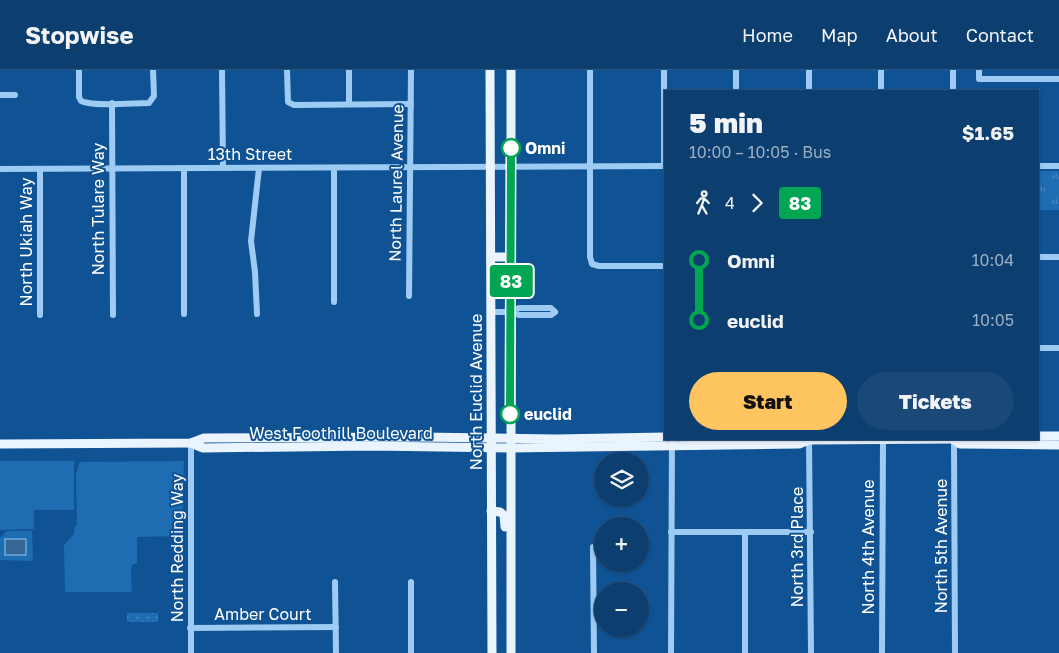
<!DOCTYPE html>
<meta charset="utf-8">
<style>
:root{--surface:#0c3e6f;--page:#1a4977;--text:#f1f3f6;--muted:#9aaec3;--line:#2c5782;--accent:#ffc560}
body{margin:0;font-family:"Golos Text",sans-serif;background:var(--page);color:var(--text);height:100vh;display:flex;flex-direction:column;font-size:19px;white-space:nowrap}
*{box-sizing:border-box;margin:0}
p{font-size:16px;color:var(--muted)}
.icon{flex:none;width:28px;height:28px;fill:none;stroke:currentColor;stroke-width:2;stroke-linecap:round;stroke-linejoin:round}
.map{position:relative;flex:1;overflow:hidden}
.sheet{position:absolute;left:664px;top:20px;width:375px;height:350px;display:flex;flex-direction:column;background:var(--surface);border-radius:0px;box-shadow:0 1px 4px #0004,0 0 0 1px var(--line)}
.sheet>*{flex:none}
.badge{padding:0 10px;border-radius:4px;font-size:18px;line-height:32px}
.controls{position:absolute;left:594px;top:382px;display:grid;gap:10px}
.controls a{display:grid;place-items:center;width:55px;height:55px;border-radius:50%;background:var(--surface);box-shadow:0 1px 4px #0004,0 0 0 1px var(--line);font-size:25px}
.map>.badge{position:absolute;translate:-50% -50%;box-shadow:0 0 0 2px #fff}
.legs{display:flex;align-items:center;gap:8px;height:55px;padding:0 25px;font-size:16px}
.legs p{margin-inline-start:auto}
.headline{display:flex;align-items:center;justify-content:space-between;height:85px;padding:0 25px}
h1{font-size:28px;font-weight:800;line-height:38px}
.action{display:flex;gap:10px;margin-top:auto;padding:10px 25px}
.action a{flex:1;height:58px;border-radius:30px;background:var(--accent);color:#111;font-size:20px;font-weight:800;line-height:58px;text-align:center}
.action a+a{background:var(--page);color:var(--text)}
ul{padding:0 25px;list-style:none}
li{display:flex;align-items:center;gap:18px;height:60px;font-size:19px}
li i{display:grid;place-items:center;width:8px;height:100%;margin:0 6px;background:currentColor}
li i::after{content:'';width:12px;height:12px;margin:-6px;border:4px solid;border-radius:50%;background:var(--surface)}
li p{margin-inline-start:auto}
li:first-child i{background:linear-gradient(#0000 50%,currentColor 0)}
li:last-child i{background:linear-gradient(currentColor 50%,#0000 0)}
header{display:flex;align-items:center;gap:30px;box-sizing:border-box;height:70px;padding:0 25px;background:var(--surface);border-bottom:1px solid var(--line)}
header strong{font-size:24px}
nav{display:flex;gap:28px;margin-inline-start:auto;font-size:18px}
.map>svg:first-child{display:block}
</style>
<header>
<strong>Stopwise</strong>
<nav><a>Home</a><a>Map</a><a>About</a><a>Contact</a></nav>
</header>
<div class="map">
<svg width="1059" height="583" viewBox="0 0 1059 583">
<defs>
<pattern id="park-tufts" width="24" height="20" patternUnits="userSpaceOnUse" patternTransform="scale(1.25)"><rect width="24" height="20" fill="#1e6cb1"/><path d="M3 7l-1-3M5 7V3M7 7l1-3M15 17l-1-3M17 17v-4M19 17l1-3" fill="none" stroke="#4b89c1"/></pattern>
<pattern id="garden-dots" width="8" height="8" patternUnits="userSpaceOnUse" patternTransform="scale(1.25)"><rect width="8" height="8" fill="#1e6cb1"/><path d="M2 2h.1M6 6h.1" fill="none" stroke="#4b89c1" stroke-width="1.8" stroke-linecap="round"/></pattern>
</defs>
<rect width="100%" height="100%" fill="#105394"/>
<g fill="#1e6cb1">
<polygon points="0,391 74,391 74,440 34,440 34,459 0,460"/>
<polygon points="184,391 182,466 137,467 137,493 132,495 131,501 132,522 65,522 64,475 74,464 74,458 77,455 76,404 80,392"/>
<polygon points="7,461 32,461 33,491 0,490 0,468"/>
</g>
<rect fill="url(#park-tufts)" x="1038" y="101" width="21" height="39"/>
<rect fill="url(#garden-dots)" x="127" y="543" width="31" height="9"/>
<rect fill="#366797" stroke="#8fc7f7" x="5" y="469" width="21" height="16"/>
<g fill="none" stroke-linecap="round" stroke-linejoin="round">
<g stroke="#9dcbf4" stroke-width="6">
<path d="M79 0V27L81 31C95 37 132 33 149 33L154 26 153 0"/>
<polyline points="222,0 223,98"/>
<polyline points="287,0 288,32 294,35 411,34"/>
<polyline points="590,0 590,187 592,194 599,196 665,196"/>
<polyline points="664,0 664,96"/>
<polyline points="736,0 736,21"/>
<polyline points="809,0 809,21"/>
<polyline points="881,0 881,21"/>
<polyline points="979,0 979,9 1059,9"/>
<polyline points="953,21 953,0"/>
<polyline points="0,25 15,25"/>
<polyline points="112,33 113,245"/>
<polyline points="349,34 349,0"/>
<polyline points="1038,96 1059,96"/>
<polyline points="334,98 334,232"/>
<polyline points="0,99 665,96"/>
<polyline points="1038,187 1059,187"/>
<polyline points="409,226 411,0"/>
<polyline points="491,242 511,242 519,245 551,245 555,242"/>
<polyline points="511,242 519,238 551,238 555,242"/>
<polyline points="184,244 184,98"/>
<polyline points="257,244 255,202 251,171 259,98"/>
<polyline points="40,245 40,99"/>
<polyline points="1038,278 1059,278"/>
<polyline points="954,369 955,583"/>
<polyline points="809,370 811,583"/>
<polyline points="671,462 811,462"/>
<polyline points="745,462 745,583"/>
<polyline points="593,477 594,583"/>
<polyline points="335,512 336,583"/>
<polyline points="411,512 411,583"/>
<polyline points="190,558 336,557"/>
<polyline points="191,583 191,373"/>
<polyline points="671,583 672,369"/>
<polyline points="882,583 883,370"/>
</g>
<g stroke="#eaf4ff" stroke-width="9">
<polyline points="490,0 492,583"/>
<polyline points="511,0 511,583"/>
<polyline points="491,187 511,187"/>
<polyline points="1038,366 1059,366"/>
<polyline points="954,370 960,374 1059,375"/>
<polyline points="191,373 203,378 371,376 510,378 799,374 809,370 956,369"/>
<polyline points="0,374 191,373 204,368 420,367 556,369 665,367"/>
<polyline points="491,441 500,442 504,445 505,457"/>
</g>
</g>
<g fill="none" stroke-linecap="round" stroke-linejoin="round">
<defs>
<polyline id="line-1" points="510,344 511,78"/>
</defs>
<use href="#line-1" stroke="#fff" stroke-width="11"/>
<use href="#line-1" stroke="#00a651" stroke-width="8"/>
</g>
<g fill="#fff" stroke="#00a651" stroke-width="2.5">
<circle cx="511" cy="78" r="9"/>
<circle cx="510" cy="344" r="9"/>
</g>
<g text-anchor="middle" dominant-baseline="central" stroke-width="4" stroke-linejoin="round" paint-order="stroke">
<g font-size="16" font-weight="bold" fill="#fff" stroke="#105394" text-anchor="start">
<text x="525" y="78">Omni</text>
<text x="524" y="344">euclid</text>
</g>
<g font-size="16" fill="#fff" stroke="#105394">
<text x="250" y="84">13th Street</text>
<text transform="translate(396 113) rotate(-89)">North Laurel Avenue</text>
<text transform="translate(98 139) rotate(-90)">North Tulare Way</text>
<text transform="translate(26 172) rotate(-90)">North Ukiah Way</text>
<text transform="translate(476 322) rotate(-90)">North Euclid Avenue</text>
<text x="341" y="363">West Foothill Boulevard</text>
<text transform="translate(941 476) rotate(-90)">North 5th Avenue</text>
<text transform="translate(797 477) rotate(-90)">North 3rd Place</text>
<text transform="translate(868 477) rotate(-90)">North 4th Avenue</text>
<text transform="translate(177 478) rotate(-90)">North Redding Way</text>
<text x="263" y="544">Amber Court</text>
</g>
</g>
</svg>
<div class="controls">
<a><svg class="icon" aria-label="layers" viewBox="0 0 24 24"><path d="M12 4l9 5-9 5-9-5zM3 14l9 5 9-5"/></svg></a>
<a>+</a>
<a>−</a>
</div>
<b class="badge" style="left:511px;top:211px;background:#00a651;color:#fff">83</b>
<section class="sheet">
<div class="headline"><div><h1>5 min</h1><p>10:00 – 10:05 · Bus</p></div><b>$1.65</b></div>
<div class="legs"><svg class="icon" aria-label="walk" viewBox="0 0 24 24"><circle cx="13" cy="4" r="2"/><path d="M13 8l-2 6 4 7M11 14l-3 7M7 12l3-4h3l4 4"/></svg>4<svg class="icon" aria-label="forward" viewBox="0 0 24 24"><path d="M9 5l7 7-7 7"/></svg><b class="badge" style="background:#00a651;color:#fff">83</b></div>
<ul>
<li><i style="color:#00a651"></i><b>Omni</b><p>10:04</p></li>
<li><i style="color:#00a651"></i><b>euclid</b><p>10:05</p></li>
</ul>
<div class="action"><a>Start</a><a>Tickets</a></div>
</section>
</div>
